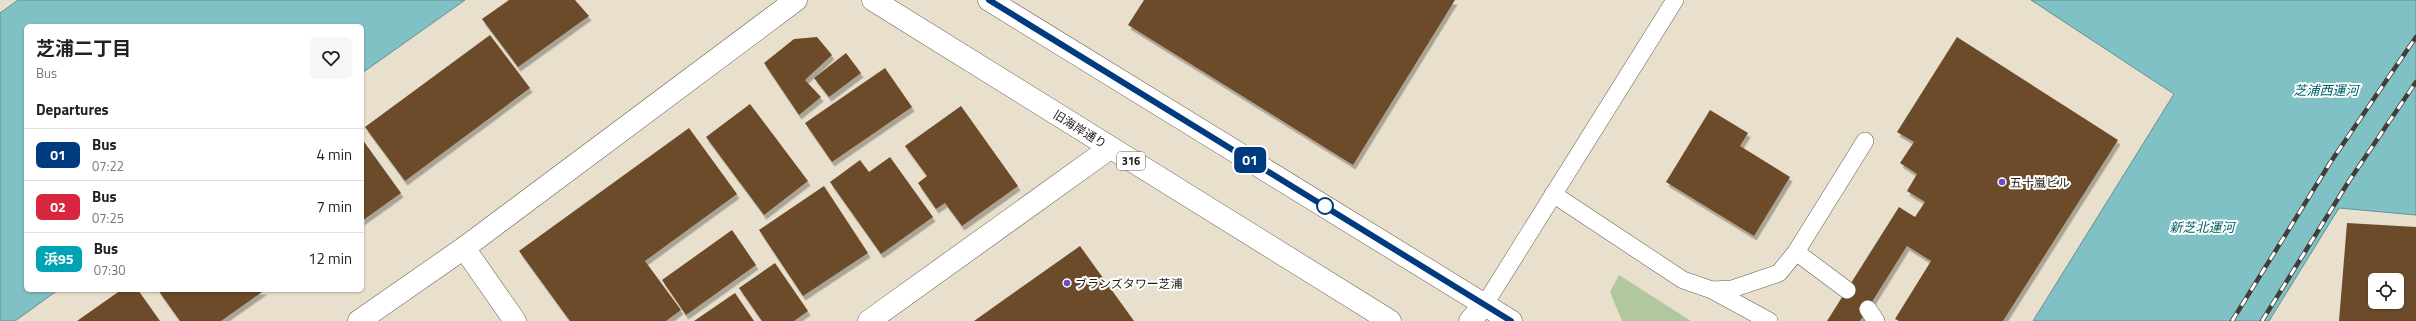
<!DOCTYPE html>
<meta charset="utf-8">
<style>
:root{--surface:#fff;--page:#f6f6f6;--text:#222;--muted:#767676;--line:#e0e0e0}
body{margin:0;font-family:"Titillium Web","Noto Sans JP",sans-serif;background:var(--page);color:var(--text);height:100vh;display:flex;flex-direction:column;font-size:15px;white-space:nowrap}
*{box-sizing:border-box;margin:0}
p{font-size:13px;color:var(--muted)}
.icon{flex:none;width:22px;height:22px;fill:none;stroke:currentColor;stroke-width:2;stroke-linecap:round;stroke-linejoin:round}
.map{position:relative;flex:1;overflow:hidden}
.side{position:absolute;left:24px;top:24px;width:340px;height:268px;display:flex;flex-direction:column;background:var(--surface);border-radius:6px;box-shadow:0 1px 3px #0004}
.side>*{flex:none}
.badge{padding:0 8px;border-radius:6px;font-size:14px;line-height:26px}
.fabs{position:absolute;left:2368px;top:273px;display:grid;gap:8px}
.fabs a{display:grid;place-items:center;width:36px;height:36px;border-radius:6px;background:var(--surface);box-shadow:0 1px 3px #0004;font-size:20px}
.map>.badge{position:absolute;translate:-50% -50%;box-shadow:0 0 0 2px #fff}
h2{padding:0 12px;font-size:15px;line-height:36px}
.round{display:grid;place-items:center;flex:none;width:42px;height:42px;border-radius:6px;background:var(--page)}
.summary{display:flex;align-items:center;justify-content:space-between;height:68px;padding:0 12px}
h1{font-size:19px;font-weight:700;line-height:30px}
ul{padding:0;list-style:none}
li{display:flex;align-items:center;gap:12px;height:52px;padding:0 12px;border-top:1px solid var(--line)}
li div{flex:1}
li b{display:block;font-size:15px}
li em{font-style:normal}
li .badge{min-width:44px;font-weight:700;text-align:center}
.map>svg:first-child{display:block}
</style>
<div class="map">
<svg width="2416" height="321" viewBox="0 0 2416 321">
<defs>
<filter id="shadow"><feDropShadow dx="2.5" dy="4.5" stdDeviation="0" flood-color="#0004"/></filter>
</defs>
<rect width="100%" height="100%" fill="#e8dfcc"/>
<polygon fill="#b1c79e" points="1619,275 1691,321 1622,321 1610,292"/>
<g fill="#80c1c6" stroke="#649092">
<polygon points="18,0 465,0 362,73 362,26 26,26 26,290 58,290 15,321 0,321 0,13"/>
<polygon points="2031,0 2416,0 2416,215 2339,208 2269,321 2033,321 2174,94"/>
</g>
<g fill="#6c4c29" fill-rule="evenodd" filter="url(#shadow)">
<polygon points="509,0 575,0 589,16 518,67 482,19"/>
<polygon points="1144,0 1455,0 1353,165 1128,25"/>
<polygon points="490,35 530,88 405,181 365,127"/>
<polygon points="817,37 832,55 805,80 821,97 799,115 764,63 794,39"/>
<polygon points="1957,37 2118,140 2003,321 1899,321 1895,319 1931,261 1907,246 1860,321 1827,321 1899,207 1915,217 1925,202 1907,191 1917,174 1900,163 1914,142 1897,132"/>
<polygon points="846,53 861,73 829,97 814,78"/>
<polygon points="885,68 912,107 832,162 805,123"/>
<polygon points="750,104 808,181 764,215 706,137"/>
<polygon points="961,106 1018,186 962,226 945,203 936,209 918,183 927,176 905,146"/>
<polygon points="1710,110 1748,133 1740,146 1790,177 1754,236 1666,182"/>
<polygon points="689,128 737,194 645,261 681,310 666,321 570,321 519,251"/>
<polygon points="362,139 401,193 362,221"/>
<polygon points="890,157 933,217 881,254 830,182 860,160 869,172"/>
<polygon points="824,186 868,253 803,296 759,230"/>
<path d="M2347 223 2416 227V321H2339ZM2375 280H2397V302H2375Z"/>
<polygon points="732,230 756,265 686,315 662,280"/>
<polygon points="1080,246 1134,321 974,321"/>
<polygon points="775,263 808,311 794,321 762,321 739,288"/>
<polygon points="121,290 138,290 160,321 77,321"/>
<polygon points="158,290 265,290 221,321 180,321"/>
<polygon points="735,293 754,321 694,321"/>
</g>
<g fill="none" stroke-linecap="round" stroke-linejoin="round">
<defs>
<g id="service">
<polyline points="1553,194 1683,280 1712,290 1732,289 1779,273 1796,252 1865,141"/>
<polyline points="1796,252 1847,290"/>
<polyline points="1712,290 1769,321"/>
<polyline points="1485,304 1675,0"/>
<polyline points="1868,309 1876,321"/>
</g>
<g id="minor">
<polyline points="464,248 515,321"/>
<polyline points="869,321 1110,148"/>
</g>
<g id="tertiary">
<polyline points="359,321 464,248 796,0"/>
<polyline points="1470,321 1485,304"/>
</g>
<g id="primary">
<polyline points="873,0 1390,321"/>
<polyline points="989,0 1511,321"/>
</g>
</defs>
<use href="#service" stroke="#68604f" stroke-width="18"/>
<use href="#minor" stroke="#68604f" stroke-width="23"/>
<use href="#tertiary" stroke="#68604f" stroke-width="23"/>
<use href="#primary" stroke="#68604f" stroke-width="23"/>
<use href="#service" stroke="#fff" stroke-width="17"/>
<use href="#minor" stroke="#fff" stroke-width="22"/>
<use href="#tertiary" stroke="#fff" stroke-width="22"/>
<use href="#primary" stroke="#fff" stroke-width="22"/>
<defs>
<g id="rail">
<polyline points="2232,321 2330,163 2416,37"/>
<polyline points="2262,321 2349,181 2416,82"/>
</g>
</defs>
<use href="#rail" stroke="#423d35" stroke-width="4.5"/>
<use href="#rail" stroke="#fff" stroke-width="3" stroke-dasharray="9" stroke-linecap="butt"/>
</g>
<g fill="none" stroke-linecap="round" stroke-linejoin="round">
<defs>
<polyline id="line" points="989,0 1511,321"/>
</defs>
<use href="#line" stroke="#fff" stroke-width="9"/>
<use href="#line" stroke="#003b80" stroke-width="6"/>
</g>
<g fill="#694dc6" stroke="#fff" stroke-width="1.5">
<circle cx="2002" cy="182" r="4"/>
<circle cx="1067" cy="283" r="4"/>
</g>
<circle fill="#fff" stroke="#003b80" stroke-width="2" cx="1325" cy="206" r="8"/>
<g text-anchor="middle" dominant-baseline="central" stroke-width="4" stroke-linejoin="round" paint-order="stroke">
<rect fill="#fff" stroke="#64615d" stroke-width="1" x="1117" y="152" width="28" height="18" rx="3"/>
<g font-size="11" font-weight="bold" fill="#211d17">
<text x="1131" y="161">316</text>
</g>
<g font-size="12" fill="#211d17" stroke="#fff">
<text transform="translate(1080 129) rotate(32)">旧海岸通り</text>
</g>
<g font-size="12" fill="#211d17" stroke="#fff" text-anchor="start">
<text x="2010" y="182">五十嵐ビル</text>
<text x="1075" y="283">ブランズタワー芝浦</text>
</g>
<g font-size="13" font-style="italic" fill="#006268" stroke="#fff">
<text x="2326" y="90">芝浦西運河</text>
<text x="2202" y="227">新芝北運河</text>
</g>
</g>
</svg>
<div class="fabs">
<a><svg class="icon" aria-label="locate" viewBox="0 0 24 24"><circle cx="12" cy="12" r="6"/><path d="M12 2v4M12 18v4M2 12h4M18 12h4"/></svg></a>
</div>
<b class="badge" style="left:1250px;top:160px;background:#003b80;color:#fff">01</b>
<section class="side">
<div class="summary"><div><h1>芝浦二丁目</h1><p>Bus</p></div><a class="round"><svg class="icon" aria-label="heart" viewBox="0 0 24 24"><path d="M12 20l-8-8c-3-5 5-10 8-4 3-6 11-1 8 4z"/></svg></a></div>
<h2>Departures</h2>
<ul>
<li><span class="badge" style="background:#003b80;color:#fff">01</span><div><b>Bus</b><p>07:22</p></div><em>4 min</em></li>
<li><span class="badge" style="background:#d7263d;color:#fff">02</span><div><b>Bus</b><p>07:25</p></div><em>7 min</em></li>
<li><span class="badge" style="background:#00a3b4;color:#fff">浜95</span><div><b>Bus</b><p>07:30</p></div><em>12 min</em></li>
</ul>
</section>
</div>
